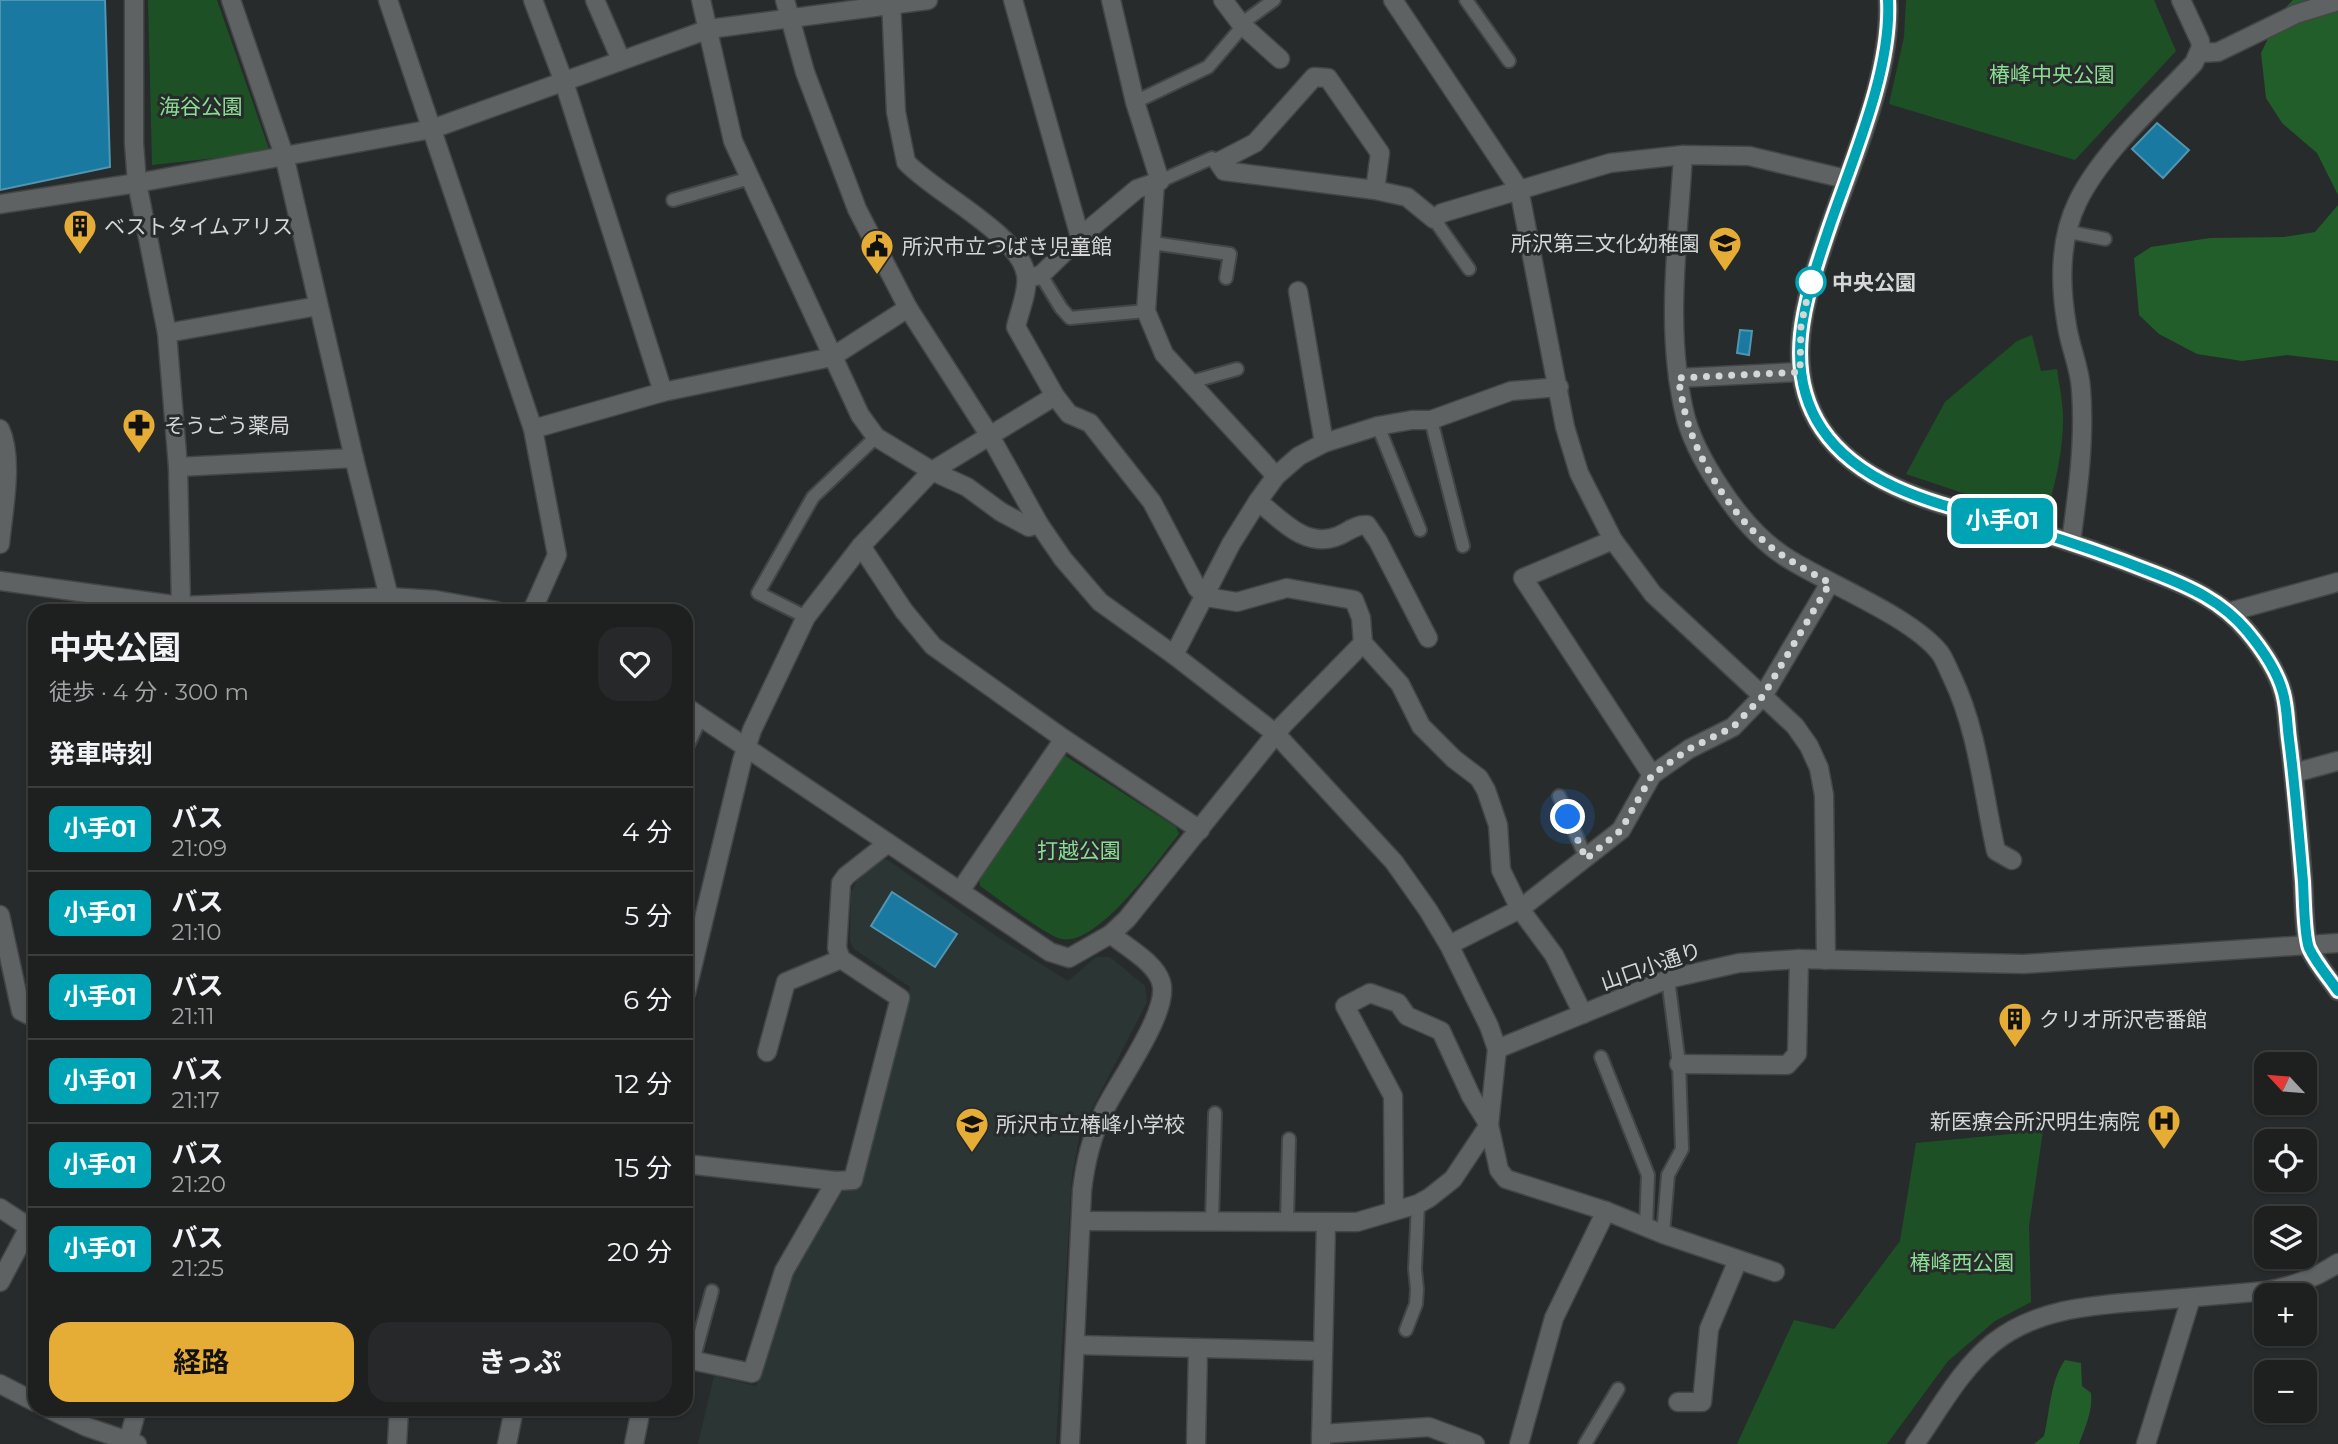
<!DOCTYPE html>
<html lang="ja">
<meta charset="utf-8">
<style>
:root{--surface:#1e2020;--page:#262829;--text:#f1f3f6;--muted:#a1a3a5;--line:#3c3e3e;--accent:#e5ad35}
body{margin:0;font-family:Montserrat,"Noto Sans JP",sans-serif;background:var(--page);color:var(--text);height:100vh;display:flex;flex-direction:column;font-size:26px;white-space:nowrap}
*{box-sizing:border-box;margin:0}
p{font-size:23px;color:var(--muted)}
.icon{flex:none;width:38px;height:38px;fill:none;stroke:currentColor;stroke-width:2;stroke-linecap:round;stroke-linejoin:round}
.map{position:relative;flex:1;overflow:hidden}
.panel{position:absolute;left:28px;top:604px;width:665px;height:812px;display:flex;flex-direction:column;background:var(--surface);border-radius:21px;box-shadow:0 2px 5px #0004,0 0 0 2px var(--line)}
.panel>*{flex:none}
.badge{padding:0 14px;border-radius:10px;font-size:24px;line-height:46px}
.needle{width:46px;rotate:296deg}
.buttons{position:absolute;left:2254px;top:1052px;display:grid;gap:14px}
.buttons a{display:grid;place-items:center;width:63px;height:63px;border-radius:14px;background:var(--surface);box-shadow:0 2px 5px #0004,0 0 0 2px var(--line);font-size:35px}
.you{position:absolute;width:35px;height:35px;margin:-18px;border:5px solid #fff;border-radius:50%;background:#1a73e8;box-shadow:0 0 0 10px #1a73e833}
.map>.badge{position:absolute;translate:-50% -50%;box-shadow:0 0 0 4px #fff}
h2{padding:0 21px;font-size:26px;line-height:63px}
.round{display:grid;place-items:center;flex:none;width:74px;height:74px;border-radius:21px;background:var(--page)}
.overview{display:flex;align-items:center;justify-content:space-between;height:119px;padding:0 21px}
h1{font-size:33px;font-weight:700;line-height:52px}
.primary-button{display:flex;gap:14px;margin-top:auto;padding:14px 21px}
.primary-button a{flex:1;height:80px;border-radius:21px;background:var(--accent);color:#111;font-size:28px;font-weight:700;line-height:80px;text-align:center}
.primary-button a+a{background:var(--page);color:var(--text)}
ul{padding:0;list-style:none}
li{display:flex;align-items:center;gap:21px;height:84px;padding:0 21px;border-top:2px solid var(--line)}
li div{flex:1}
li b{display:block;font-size:26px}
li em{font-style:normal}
li .badge{min-width:77px;font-weight:700;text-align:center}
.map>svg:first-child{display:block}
</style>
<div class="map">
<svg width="2338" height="1444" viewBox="0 0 2338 1444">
<rect width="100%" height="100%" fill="#282b2b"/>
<polygon fill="#2a3534" points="881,860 888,860 999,938 1068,981 1096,957 1110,957 1145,986 1147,1002 1080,1132 1072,1176 1056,1444 698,1444 714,1376 756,1386 792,1276 844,1188 860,1185 910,987 854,949 850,941 851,892 857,881"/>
<g fill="#1d5125">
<polygon points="148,0 217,0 270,152 152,165"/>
<polygon points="1906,0 2154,0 2176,51 2075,160 1889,104 1904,37"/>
<path d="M2032 335 2041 371 2057 369C2059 385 2063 402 2063 418 2063 453 2055 487 2044 520L1906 474 1945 402 2017 341Z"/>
<path d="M1064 755 1176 827 1179 834C1157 861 1098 946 1062 939 1048 937 995 896 980 886L979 877Z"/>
<polygon points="2043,1131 2029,1226 2031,1302 1995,1321 1948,1361 1887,1444 1737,1444 1794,1320 1834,1329 1900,1241 1916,1143"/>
</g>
<g fill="#215e2a">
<polygon points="2293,0 2338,0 2338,195 2317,153 2282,123 2266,98 2261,53 2281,12"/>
<polygon points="2338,205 2338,361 2287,355 2242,361 2197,354 2159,334 2139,315 2134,258 2151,247 2210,238 2284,237 2315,232"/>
<path d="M2065 1360 2081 1363 2082 1386 2091 1393C2093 1410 2085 1428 2079 1444H2034L2044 1436C2050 1412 2050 1381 2065 1360Z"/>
</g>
<g fill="#1979a1" stroke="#5195b1" stroke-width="2">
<polygon points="0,0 105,0 110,167 0,190"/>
<polygon points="2157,123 2189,150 2163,178 2132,149"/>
<polygon points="1740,330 1752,331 1749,355 1737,353"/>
<polygon points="892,892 957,934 935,967 871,926"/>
</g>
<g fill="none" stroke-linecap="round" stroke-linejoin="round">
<defs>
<g id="service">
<polyline points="1466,0 1509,61"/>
<polyline points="1241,24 1274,0"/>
<polyline points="1135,102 1208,67 1243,26"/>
<polyline points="1160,181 1212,158 1218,162"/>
<polyline points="673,200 750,178"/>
<polyline points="1434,219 1469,269"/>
<polyline points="2069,232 2105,239"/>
<polyline points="1152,243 1230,254 1226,278"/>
<polyline points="1041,275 1061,308 1070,318 1146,311"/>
<polyline points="1191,382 1237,369"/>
<polyline points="1431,420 1463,546"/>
<polyline points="1378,426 1420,530"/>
<polyline points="806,617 758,593 813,497 876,437"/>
<polyline points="686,749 701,717"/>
<polyline points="1559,796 1586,858"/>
<polyline points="1601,1057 1648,1175 1646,1227"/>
<polyline points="1212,1220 1215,1113"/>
<polyline points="1287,1221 1289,1139"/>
<polyline points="1663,1234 1668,1175 1682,1149 1679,1064 1668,979"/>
<polyline points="1406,1330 1416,1304 1417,1289 1415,1269 1418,1204"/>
<polyline points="693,1361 712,1291"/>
<polyline points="1585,1444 1618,1389"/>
</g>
<g id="minor">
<polyline points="134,0 134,143 137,183 167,333 178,467 181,606"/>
<polyline points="231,0 284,155 354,458 389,597"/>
<polyline points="388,0 533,429 557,555 532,611"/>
<polyline points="533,0 564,82 663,392"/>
<polyline points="595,0 621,60"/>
<polyline points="701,0 733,141 860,415 876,437 932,471 967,487 1001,512 1029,527 1039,524"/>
<polyline points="785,0 805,72 857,209 908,308 990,436 1039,524 1063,559 1100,602 1174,655 1276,734 1394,862 1428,910 1449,945 1489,1026 1497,1049 1489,1125 1453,1179 1429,1198 1418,1204 1357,1222 1082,1221"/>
<path d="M891 0 896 112 906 162C933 192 1020 234 1026 275 1029 290 1019 312 1016 327L1055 396 1069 414 1090 423 1152 502 1197 588 1206 597 1237 602 1287 588 1354 600 1361 618 1363 643 1400 684 1421 726 1454 759 1479 778 1486 790 1498 825 1501 870 1520 909 1554 955 1583 1014"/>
<polyline points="1013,0 1080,237"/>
<polyline points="1223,0 1241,24 1280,59"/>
<polyline points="1393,0 1519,189 1565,427 1579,473 1613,540 1653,594 1795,726 1809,746 1819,768 1824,795 1826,960"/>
<polyline points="2199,53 2218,52 2296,14 2338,1"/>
<path d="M1683 155C1678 242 1664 333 1686 419 1694 447 1711 475 1728 499 1745 523 1766 546 1792 561 1833 586 1913 618 1940 653 1945 660 1948 669 1952 677 1978 731 1983 793 1996 851L2012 860"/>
<polyline points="1155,183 1146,311 1164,354 1276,476"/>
<polyline points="1375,190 1224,171 1218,162 1255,143 1314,77 1328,78 1380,153 1375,190 1407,197 1434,219 1442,213 1610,163 1683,155 1749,156 1846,179"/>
<polyline points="0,204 137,183 432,129 709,29 928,0"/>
<polyline points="1027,278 1041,275 1080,237 1137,189 1160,181 1135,102 1111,0"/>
<polyline points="1298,291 1324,443"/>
<polyline points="167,333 318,306"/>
<polyline points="1678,378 1800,372"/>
<path d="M0 429C14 459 3 512 0 544"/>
<polyline points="533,429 663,392 832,357 908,308"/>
<polyline points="178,467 354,458"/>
<path d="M1258 501C1281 520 1306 549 1338 536 1348 532 1356 524 1367 525L1378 541 1428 638"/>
<polyline points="1613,540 1523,578 1652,775"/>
<path d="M2071 542C2078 491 2085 440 2081 389 2080 368 2070 347 2067 326 2060 286 2059 239 2078 201 2102 152 2156 104 2194 63L2201 47 2200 41 2181 0"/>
<polyline points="861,546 904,611 933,646 1064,739"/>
<polyline points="0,581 181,606 389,597 436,600 497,611"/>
<polyline points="2229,612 2338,582"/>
<polyline points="1174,655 1231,544 1258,501 1276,476 1299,456 1324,443 1378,426 1412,420 1431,420 1511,391 1559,387"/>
<polyline points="686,707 1050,952 1069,958 1111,934 1127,919 1283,725 1363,643"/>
<polyline points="2294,773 2338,761"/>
<polyline points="960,891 1064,739 1200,830"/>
<polyline points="0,915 21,1011 35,1018"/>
<polyline points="1449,945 1520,909 1621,830 1652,775 1689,749 1733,727 1763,696 1830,583"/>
<polyline points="686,993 742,761 752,730 806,617 861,546 932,471 1055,396"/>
<polyline points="767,1052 786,982 841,959"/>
<polyline points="1679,1064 1787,1065 1797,1054 1799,959"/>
<polyline points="686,1164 836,1181 853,1180 900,998 841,959 837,948 841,883 846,876 888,843"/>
<polyline points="0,1208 29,1227"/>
<polyline points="1394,1210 1393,1096 1345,1006 1370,993 1398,1003 1407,1016 1441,1031 1471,1096 1489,1125 1499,1170 1506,1179 1606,1211 1663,1234 1775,1272"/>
<polyline points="0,1282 35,1216"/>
<polyline points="1076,1345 1321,1351"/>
<polyline points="686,1359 752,1373 784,1271 836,1181"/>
<polyline points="0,1384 35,1402"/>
<polyline points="1678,1402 1702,1402 1709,1329 1738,1260"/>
<polyline points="49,1409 87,1427 137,1444"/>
<polyline points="1321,1434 1429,1427 1475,1444"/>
<polyline points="128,1442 137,1409"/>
<polyline points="507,1444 514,1409"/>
<polyline points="634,1444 641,1409"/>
<polyline points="1196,1444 1198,1348"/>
<polyline points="1321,1444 1326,1222"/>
<polyline points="1519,1444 1554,1318 1606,1211"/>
<polyline points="2146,1444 2191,1298"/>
</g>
<g id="tertiary">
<path d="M1888 0C1892 74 1851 164 1827 234 1806 297 1781 368 1822 429 1865 493 1955 507 2024 528 2068 541 2111 556 2154 573 2190 587 2222 601 2247 631 2262 649 2277 670 2283 693 2287 707 2287 724 2289 739 2296 786 2299 834 2303 882 2304 898 2304 935 2309 948 2316 963 2329 978 2338 991"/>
<polyline points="181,606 181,611"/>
<polyline points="1497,1049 1668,979 1739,963 1799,959 2024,964 2338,943"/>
<polyline points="397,1444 399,1409"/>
<path d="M1070 1444 1082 1191C1085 1164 1091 1138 1103 1113 1116 1084 1171 1011 1161 982 1155 962 1127 948 1111 934"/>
<path d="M1915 1444C1939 1410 1960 1370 1993 1343 2041 1305 2102 1305 2160 1300 2196 1297 2231 1294 2266 1291 2294 1286 2315 1278 2338 1263"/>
</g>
</defs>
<use href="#service" stroke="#444646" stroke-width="16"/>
<use href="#minor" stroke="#444646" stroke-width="21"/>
<use href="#tertiary" stroke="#444646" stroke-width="21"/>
<use href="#service" stroke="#5f6262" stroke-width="12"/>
<use href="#minor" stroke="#5f6262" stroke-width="18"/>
<use href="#tertiary" stroke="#5f6262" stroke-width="18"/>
</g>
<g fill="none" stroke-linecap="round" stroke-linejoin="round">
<defs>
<path id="line" d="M1888 0C1892 73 1850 164 1827 234 1806 297 1781 368 1822 429 1865 493 1955 507 2024 528 2068 541 2111 556 2154 573 2190 587 2222 601 2247 631 2262 649 2277 670 2283 693 2287 707 2287 724 2289 739 2295 786 2299 834 2303 882 2304 898 2304 935 2309 948 2316 963 2329 978 2338 991"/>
</defs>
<use href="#line" stroke="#fff" stroke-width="16"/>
<use href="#line" stroke="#00a3b4" stroke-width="10"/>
<path stroke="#d5d7d7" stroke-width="7" stroke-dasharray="0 12.6" d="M1568 817 1586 859 1621 830 1652 775 1689 749 1733 727 1763 696 1830 583C1808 571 1785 559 1766 543 1731 513 1700 464 1687 420 1683 406 1681 392 1678 378L1800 372 1801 325 1811 282"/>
</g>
<defs>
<symbol id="building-pin" viewBox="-11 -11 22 30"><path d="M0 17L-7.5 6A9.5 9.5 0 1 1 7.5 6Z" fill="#e5ad35" stroke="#282b2b"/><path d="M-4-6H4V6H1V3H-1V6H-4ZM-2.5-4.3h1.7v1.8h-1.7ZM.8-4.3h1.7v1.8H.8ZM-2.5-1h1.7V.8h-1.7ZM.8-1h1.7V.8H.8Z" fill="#111"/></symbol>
<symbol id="school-pin" viewBox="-11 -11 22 30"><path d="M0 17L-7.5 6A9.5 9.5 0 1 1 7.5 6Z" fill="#e5ad35" stroke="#282b2b"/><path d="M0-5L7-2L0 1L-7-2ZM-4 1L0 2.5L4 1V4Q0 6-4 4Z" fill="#111"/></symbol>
<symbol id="civic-pin" viewBox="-11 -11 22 30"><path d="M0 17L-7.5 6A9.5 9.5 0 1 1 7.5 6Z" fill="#e5ad35" stroke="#282b2b"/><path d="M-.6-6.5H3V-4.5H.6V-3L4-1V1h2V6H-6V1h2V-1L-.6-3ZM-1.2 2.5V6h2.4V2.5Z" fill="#111"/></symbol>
<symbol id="pharmacy-pin" viewBox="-11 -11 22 30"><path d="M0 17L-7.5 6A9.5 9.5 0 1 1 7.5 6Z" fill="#e5ad35" stroke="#282b2b"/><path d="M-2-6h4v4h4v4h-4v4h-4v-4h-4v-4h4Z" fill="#111"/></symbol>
<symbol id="hospital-pin" viewBox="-11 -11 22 30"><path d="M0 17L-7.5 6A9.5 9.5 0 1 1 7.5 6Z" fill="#e5ad35" stroke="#282b2b"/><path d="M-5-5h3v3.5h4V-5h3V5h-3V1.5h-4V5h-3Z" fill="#111"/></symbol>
</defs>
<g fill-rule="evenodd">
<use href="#building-pin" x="61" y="207" width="38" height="52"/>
<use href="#school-pin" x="1706" y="224" width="38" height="52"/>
<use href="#civic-pin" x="858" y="227" width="38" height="52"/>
<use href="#pharmacy-pin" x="120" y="406" width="38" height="52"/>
<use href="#building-pin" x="1996" y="1000" width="38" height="52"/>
<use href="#hospital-pin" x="2145" y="1102" width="38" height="52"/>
<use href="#school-pin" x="953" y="1105" width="38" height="52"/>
</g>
<circle fill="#fff" stroke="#00a3b4" stroke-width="3.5" cx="1811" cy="282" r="14"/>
<g text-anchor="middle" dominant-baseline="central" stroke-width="6" stroke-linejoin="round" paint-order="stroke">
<g font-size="21" fill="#8add92" stroke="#282b2b">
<text x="2052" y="74">椿峰中央公園</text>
<text x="201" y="106">海谷公園</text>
<text x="1079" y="850">打越公園</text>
<text x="1962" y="1262">椿峰西公園</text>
</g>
<g font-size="21" fill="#d5d7d7" stroke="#282b2b" text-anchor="start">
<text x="104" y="226">ベストタイムアリス</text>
<text x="1700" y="243" text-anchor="end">所沢第三文化幼稚園</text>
<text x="902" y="246">所沢市立つばき児童館</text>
<text x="164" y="425">そうごう薬局</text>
<text x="2039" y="1019">クリオ所沢壱番館</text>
<text x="2140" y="1121" text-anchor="end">新医療会所沢明生病院</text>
<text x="996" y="1124">所沢市立椿峰小学校</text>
</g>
<g font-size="21" font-weight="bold" fill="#d5d7d7" stroke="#282b2b" text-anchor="start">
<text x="1832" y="282">中央公園</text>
</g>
<g font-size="21" fill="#d5d7d7" stroke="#282b2b">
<text transform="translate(1651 966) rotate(-19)">山口小通り</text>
</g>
</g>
</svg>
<div class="buttons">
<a><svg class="needle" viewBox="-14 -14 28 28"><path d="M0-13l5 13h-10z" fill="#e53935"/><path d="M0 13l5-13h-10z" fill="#a1a3a5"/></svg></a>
<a><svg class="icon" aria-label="locate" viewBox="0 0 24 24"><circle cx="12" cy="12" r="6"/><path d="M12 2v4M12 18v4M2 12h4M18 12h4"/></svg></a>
<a><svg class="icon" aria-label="layers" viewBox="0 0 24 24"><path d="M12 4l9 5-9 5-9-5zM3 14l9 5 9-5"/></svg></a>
<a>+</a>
<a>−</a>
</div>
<div class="you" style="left:1568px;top:817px"></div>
<b class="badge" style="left:2002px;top:521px;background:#00a3b4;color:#fff">小手01</b>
<section class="panel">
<div class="overview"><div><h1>中央公園</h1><p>徒歩 · 4 分 · 300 m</p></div><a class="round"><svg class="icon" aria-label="heart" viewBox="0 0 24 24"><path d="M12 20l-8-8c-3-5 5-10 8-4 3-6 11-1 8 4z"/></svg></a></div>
<h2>発車時刻</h2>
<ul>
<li><span class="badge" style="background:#00a3b4;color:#fff">小手01</span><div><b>バス</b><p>21:09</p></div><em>4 分</em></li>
<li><span class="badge" style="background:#00a3b4;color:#fff">小手01</span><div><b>バス</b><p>21:10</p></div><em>5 分</em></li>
<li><span class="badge" style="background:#00a3b4;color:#fff">小手01</span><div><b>バス</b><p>21:11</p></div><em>6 分</em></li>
<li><span class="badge" style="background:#00a3b4;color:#fff">小手01</span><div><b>バス</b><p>21:17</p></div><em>12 分</em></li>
<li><span class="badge" style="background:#00a3b4;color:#fff">小手01</span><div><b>バス</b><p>21:20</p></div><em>15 分</em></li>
<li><span class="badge" style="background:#00a3b4;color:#fff">小手01</span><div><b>バス</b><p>21:25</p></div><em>20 分</em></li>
</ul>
<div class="primary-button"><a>経路</a><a>きっぷ</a></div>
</section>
</div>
